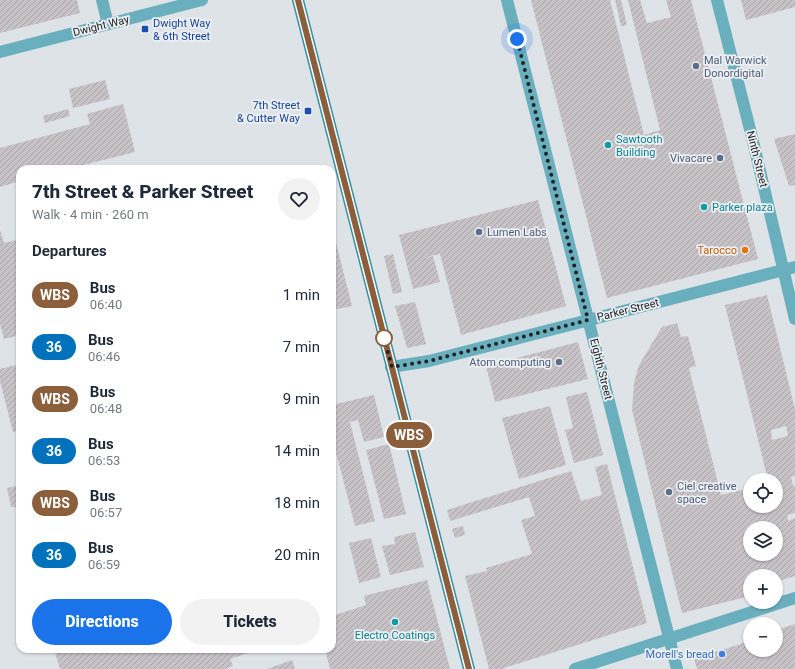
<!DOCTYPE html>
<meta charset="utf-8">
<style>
:root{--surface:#fff;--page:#f2f2f3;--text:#1f2937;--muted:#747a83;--accent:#1a73e8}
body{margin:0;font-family:Roboto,sans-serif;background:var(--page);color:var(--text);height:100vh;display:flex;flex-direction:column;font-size:15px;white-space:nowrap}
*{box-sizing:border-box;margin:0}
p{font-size:13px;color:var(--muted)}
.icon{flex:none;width:22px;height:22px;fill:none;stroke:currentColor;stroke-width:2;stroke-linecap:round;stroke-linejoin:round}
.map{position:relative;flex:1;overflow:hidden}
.panel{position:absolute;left:16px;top:165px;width:320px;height:488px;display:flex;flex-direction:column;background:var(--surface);border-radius:12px;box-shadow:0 1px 3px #0004}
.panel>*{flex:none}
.badge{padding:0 8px;border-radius:13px;font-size:14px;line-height:26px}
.buttons{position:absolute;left:743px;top:473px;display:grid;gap:8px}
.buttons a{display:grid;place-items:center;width:40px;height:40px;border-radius:50%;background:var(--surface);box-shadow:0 1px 3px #0004;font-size:20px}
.you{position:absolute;width:20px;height:20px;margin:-10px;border:3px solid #fff;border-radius:50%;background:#1a73e8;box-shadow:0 0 0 6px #1a73e833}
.map>.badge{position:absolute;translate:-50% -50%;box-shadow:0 0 0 2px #fff}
h2{padding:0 16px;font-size:15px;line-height:36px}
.round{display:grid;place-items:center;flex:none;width:42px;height:42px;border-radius:21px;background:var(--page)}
.head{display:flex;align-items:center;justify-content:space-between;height:68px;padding:0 16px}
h1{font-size:19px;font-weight:800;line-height:30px}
.action{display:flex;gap:8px;margin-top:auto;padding:8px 16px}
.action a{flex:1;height:46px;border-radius:24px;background:var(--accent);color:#fff;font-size:16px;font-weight:800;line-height:46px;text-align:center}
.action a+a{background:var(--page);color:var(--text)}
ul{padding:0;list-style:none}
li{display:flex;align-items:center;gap:12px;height:52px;padding:0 16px}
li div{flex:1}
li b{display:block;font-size:15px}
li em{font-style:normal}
li .badge{min-width:44px;font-weight:700;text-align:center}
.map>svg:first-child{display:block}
</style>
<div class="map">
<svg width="795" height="669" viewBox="0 0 795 669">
<defs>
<pattern id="building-hatch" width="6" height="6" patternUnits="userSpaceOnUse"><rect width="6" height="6" fill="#c7c2c6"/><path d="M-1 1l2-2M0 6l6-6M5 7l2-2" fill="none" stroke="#aba6aa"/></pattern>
</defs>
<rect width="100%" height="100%" fill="#dee3e7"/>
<g fill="url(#building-hatch)" fill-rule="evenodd">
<polygon points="0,0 77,0 80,13 0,33"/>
<polygon points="531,0 610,0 644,135 660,130 628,0 640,0 647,23 671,17 666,0 691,0 758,259 607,298"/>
<polygon points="615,0 621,0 627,25 621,26"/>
<polygon points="741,0 795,0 795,7 746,20"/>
<polygon points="105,80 110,99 73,108 69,89"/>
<polygon points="123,104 135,152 68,169 20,169 20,181 0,187 0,148 90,124 87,114"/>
<polygon points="68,109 70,116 45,123 43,116"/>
<polygon points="795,134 795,185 789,186 774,139"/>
<polygon points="538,200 566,306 461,335 440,254 421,258 433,256 440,282 413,289 399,235"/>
<polygon points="332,227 352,306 332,310"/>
<polygon points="0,230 4,243 20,239 20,335 4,339 0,324"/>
<polygon points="393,254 402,292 393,294 384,256"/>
<path d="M767 295 795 409V476L791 477 793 486H795V513L787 515 788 521 795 518V576L776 582V576H750V591L745 592 746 597 682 613 632 410 634 383 639 365 662 327 677 323 681 337 688 336 696 366 689 368 721 495 750 488V506H776V480H768L725 305ZM786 426 788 436 772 440 771 430ZM750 528H776V554H750Z"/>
<polygon points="415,302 426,344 407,348 395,306"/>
<polygon points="578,342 588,379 495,402 486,366"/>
<polygon points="20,364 20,430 13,432 0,381 0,369"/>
<polygon points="587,392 603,455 574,463 565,430 573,428 566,397"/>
<polygon points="374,395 384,437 364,442 358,420 350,422 375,521 355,526 332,437 332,405"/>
<polygon points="550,406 566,465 519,479 502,418"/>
<polygon points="389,444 406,514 384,519 366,450"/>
<polygon points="607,464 647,623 501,669 489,669 465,576 487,571 486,568 532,554 521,520 535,516 529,497 450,521 447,510 571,471 581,501 602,495 595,467"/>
<polygon points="20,485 20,519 19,519 16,507 11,507 7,488"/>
<polygon points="463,526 465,535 455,538 452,529"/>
<polygon points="415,532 424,567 390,575 382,546 395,544 394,537"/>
<polygon points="371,538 381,577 359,583 349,543"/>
<polygon points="427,580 450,669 330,669 326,653 328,652 327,649 332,649 332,616 366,605 364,596"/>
<polygon points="795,624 795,669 697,669 693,655 705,652 706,655 750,641 750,650 776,650 776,630"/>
<polygon points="54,649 261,649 230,659 233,666 225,669 60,669"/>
<polygon points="292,660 295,669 267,669"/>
</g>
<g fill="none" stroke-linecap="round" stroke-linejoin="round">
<g stroke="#69afbe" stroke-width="12">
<polyline points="102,0 108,24"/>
<polyline points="507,0 677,669"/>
<polyline points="717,0 752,137 795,319"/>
<polyline points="0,52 202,0"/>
<polyline points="391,367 429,361 795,267"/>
<polyline points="575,669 795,598"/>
</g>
<polyline stroke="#3592a3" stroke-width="12" points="298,0 469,669"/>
</g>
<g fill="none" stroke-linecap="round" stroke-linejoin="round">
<defs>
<polyline id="line" points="298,0 469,669"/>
</defs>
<use href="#line" stroke="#fff" stroke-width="9"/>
<use href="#line" stroke="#8b5e3c" stroke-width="6"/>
<polyline stroke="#212324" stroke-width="4" stroke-dasharray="0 7.2" points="384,338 392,367 429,361 588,320 517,39"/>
</g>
<g fill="#1a4fb4" stroke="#ecf0f4" stroke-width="1.5">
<rect x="141" y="25" width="8" height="8" rx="2"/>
<rect x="304" y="107" width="8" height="8" rx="2"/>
</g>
<g fill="#5c6f8a" stroke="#ecf0f4" stroke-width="1.5">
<circle cx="696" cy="66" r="4"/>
<circle cx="720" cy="158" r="4"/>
<circle cx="479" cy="232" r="4"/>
<circle cx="559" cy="362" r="4"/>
<circle cx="669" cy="492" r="4"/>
</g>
<g fill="#0f9aa8" stroke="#ecf0f4" stroke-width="1.5">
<circle cx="608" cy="145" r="4"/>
<circle cx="704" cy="207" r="4"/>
<circle cx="395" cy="622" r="4"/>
</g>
<circle fill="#e8710a" stroke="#ecf0f4" stroke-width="1.5" cx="745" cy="250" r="4"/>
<circle fill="#fff" stroke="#8b5e3c" stroke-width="2" cx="384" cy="338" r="8"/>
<circle fill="#3f7fe0" stroke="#ecf0f4" stroke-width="1.5" cx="722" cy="654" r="4"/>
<g text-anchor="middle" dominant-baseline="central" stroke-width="3.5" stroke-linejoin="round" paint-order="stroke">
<g font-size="11" fill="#164399" stroke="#ecf0f4" text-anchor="start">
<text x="153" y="23">Dwight Way<tspan x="153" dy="13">&amp; 6th Street</tspan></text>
<text x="300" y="105" text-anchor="end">7th Street<tspan x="300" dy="13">&amp; Cutter Way</tspan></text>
</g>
<g font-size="11" fill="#212324" stroke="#ecf0f4">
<text transform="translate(101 26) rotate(-14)">Dwight Way</text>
<text transform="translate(757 159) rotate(76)">Ninth Street</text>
<text transform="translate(628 310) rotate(-14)">Parker Street</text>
<text transform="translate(601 369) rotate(76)">Eighth Street</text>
</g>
<g font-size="11" fill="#4e5e75" stroke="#ecf0f4" text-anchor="start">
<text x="704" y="60">Mal Warwick<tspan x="704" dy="13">Donordigital</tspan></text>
<text x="712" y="158" text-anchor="end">Vivacare</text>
<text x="487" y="232">Lumen Labs</text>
<text x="551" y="362" text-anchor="end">Atom computing</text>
<text x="677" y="486">Ciel creative<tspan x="677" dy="13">space</tspan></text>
</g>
<g font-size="11" fill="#0d838f" stroke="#ecf0f4" text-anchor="start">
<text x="616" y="139">Sawtooth<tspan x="616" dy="13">Building</tspan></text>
<text x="712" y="207">Parker plaza</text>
<text x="395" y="635" text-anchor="middle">Electro Coatings</text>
</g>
<g font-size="11" fill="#c56008" stroke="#ecf0f4" text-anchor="end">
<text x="737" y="250">Tarocco</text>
</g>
<g font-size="11" fill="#366cbe" stroke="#ecf0f4" text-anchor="end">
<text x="714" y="654">Morell's bread</text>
</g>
</g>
</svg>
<div class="buttons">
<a><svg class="icon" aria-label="locate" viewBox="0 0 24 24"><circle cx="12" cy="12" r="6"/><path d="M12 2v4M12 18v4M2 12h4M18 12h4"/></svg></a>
<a><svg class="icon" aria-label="layers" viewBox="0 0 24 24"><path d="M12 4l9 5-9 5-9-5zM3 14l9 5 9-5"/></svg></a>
<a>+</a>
<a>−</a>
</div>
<div class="you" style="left:517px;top:39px"></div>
<b class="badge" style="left:409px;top:435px;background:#8b5e3c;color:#fff">WBS</b>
<section class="panel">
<div class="head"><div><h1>7th Street &amp; Parker Street</h1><p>Walk · 4 min · 260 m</p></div><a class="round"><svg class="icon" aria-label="heart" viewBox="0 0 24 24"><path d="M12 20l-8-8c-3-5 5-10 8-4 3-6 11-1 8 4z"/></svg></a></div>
<h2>Departures</h2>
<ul>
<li><span class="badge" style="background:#8b5e3c;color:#fff">WBS</span><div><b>Bus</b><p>06:40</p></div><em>1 min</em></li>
<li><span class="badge" style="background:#0072bc;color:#fff">36</span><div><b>Bus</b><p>06:46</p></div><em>7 min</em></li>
<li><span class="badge" style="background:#8b5e3c;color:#fff">WBS</span><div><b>Bus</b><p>06:48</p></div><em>9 min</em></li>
<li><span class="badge" style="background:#0072bc;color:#fff">36</span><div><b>Bus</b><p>06:53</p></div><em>14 min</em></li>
<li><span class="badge" style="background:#8b5e3c;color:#fff">WBS</span><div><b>Bus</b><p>06:57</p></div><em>18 min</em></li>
<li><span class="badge" style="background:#0072bc;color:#fff">36</span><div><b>Bus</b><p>06:59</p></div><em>20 min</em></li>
</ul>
<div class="action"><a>Directions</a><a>Tickets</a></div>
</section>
</div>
